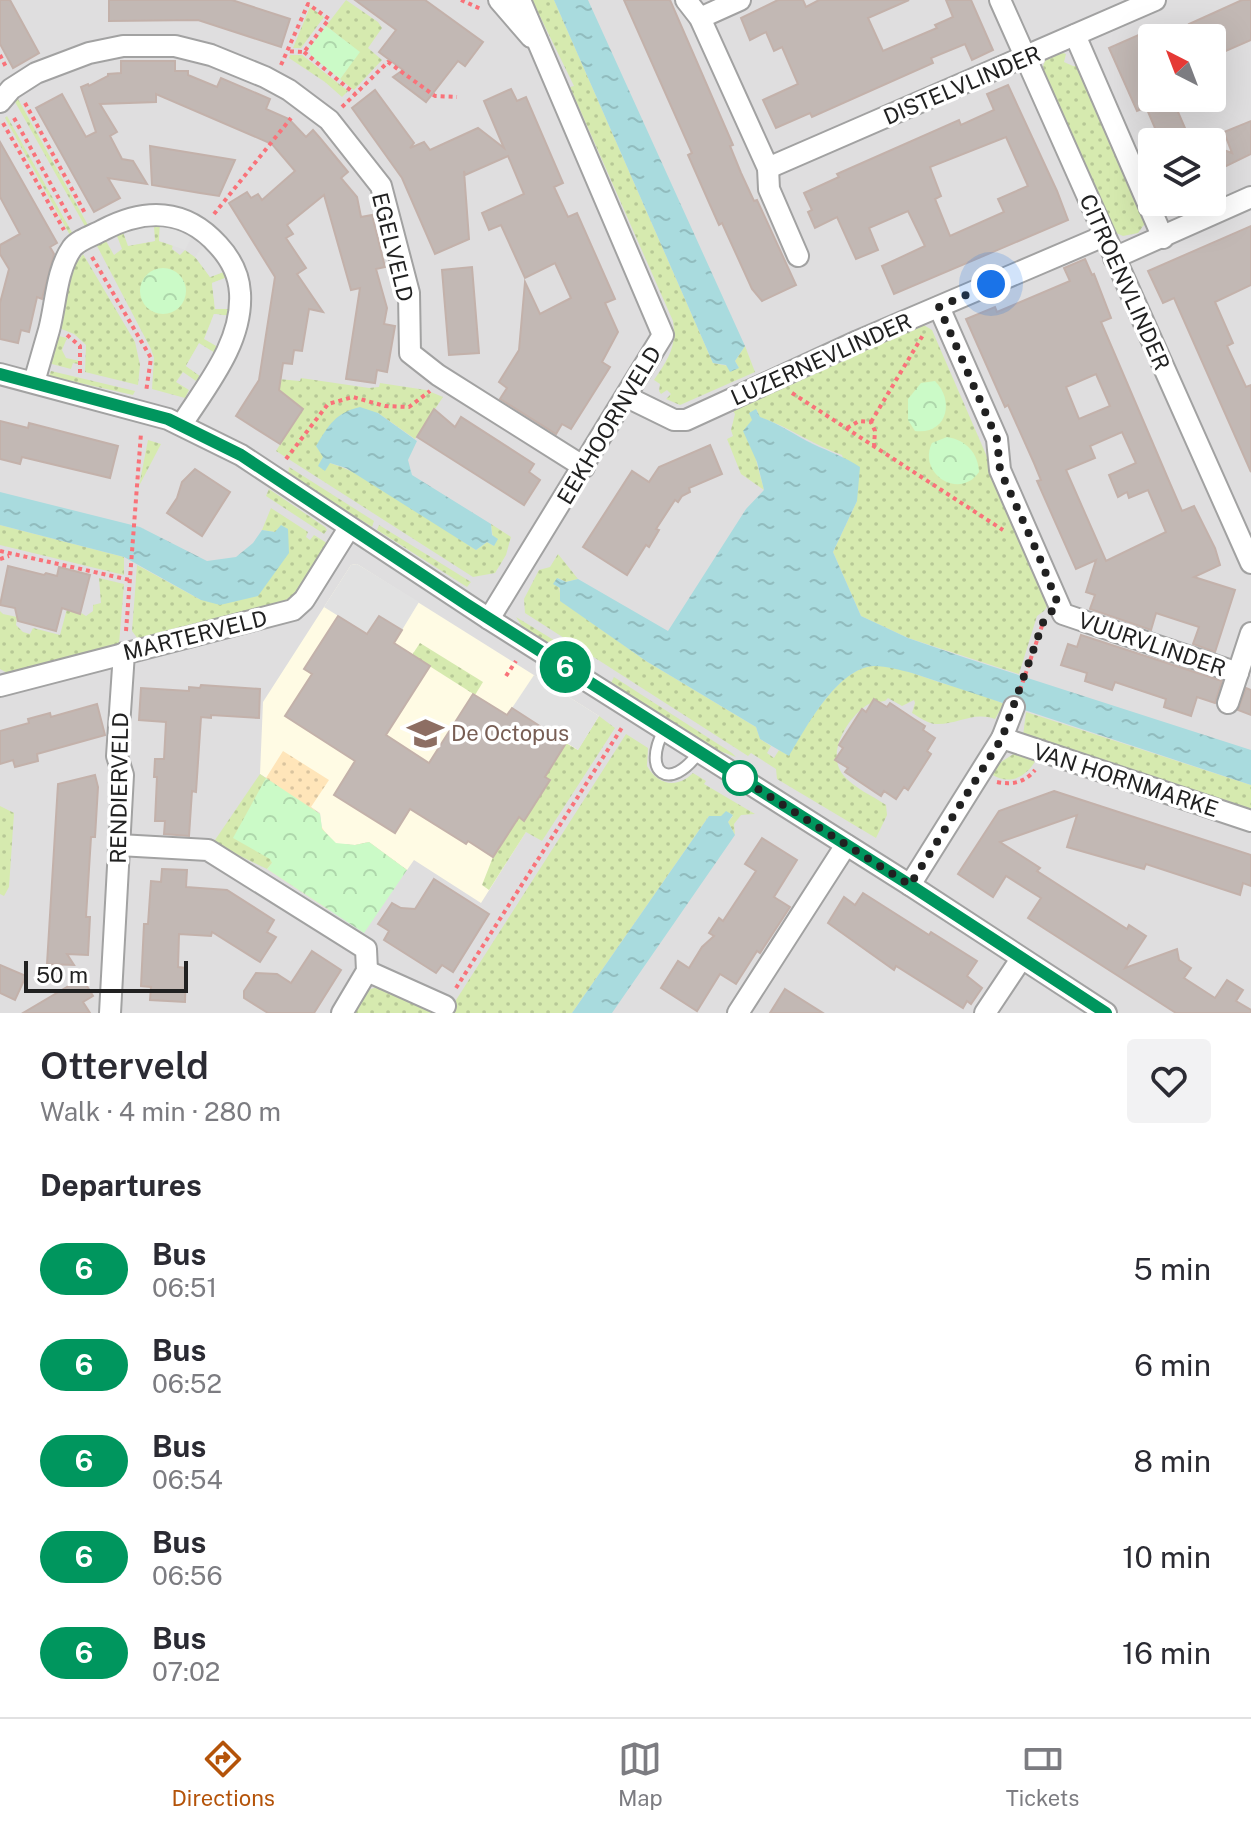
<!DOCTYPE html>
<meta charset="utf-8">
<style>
:root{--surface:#fff;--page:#f2f2f3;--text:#2b2b33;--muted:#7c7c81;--line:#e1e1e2;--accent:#b45309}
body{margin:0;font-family:"Public Sans",sans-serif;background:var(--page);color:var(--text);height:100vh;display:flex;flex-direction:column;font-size:30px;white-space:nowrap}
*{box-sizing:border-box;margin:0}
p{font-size:26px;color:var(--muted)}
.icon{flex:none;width:44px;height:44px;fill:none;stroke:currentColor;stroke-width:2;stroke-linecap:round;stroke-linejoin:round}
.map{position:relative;height:1013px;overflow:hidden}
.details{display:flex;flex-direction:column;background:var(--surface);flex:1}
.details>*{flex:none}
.badge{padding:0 16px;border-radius:26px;font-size:28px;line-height:52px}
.needle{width:52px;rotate:318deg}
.tools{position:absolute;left:1138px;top:24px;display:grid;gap:16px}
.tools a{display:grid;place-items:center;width:88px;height:88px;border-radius:8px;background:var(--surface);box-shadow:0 8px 32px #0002;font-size:40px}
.scale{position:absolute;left:24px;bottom:20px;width:164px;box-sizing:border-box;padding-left:8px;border:4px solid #212121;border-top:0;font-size:22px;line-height:28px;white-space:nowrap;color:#212121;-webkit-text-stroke:6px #fff;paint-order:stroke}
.you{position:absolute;width:40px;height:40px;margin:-20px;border:6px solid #fff;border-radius:50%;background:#1a73e8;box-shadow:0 0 0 12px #1a73e833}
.map>.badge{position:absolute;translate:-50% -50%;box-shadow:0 0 0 4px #fff}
h2{padding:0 40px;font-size:30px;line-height:72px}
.round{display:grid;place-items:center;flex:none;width:84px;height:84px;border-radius:8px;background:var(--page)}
.head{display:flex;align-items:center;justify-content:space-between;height:136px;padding:0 40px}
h1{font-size:38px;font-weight:600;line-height:60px}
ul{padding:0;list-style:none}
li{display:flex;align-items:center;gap:24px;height:96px;padding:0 40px}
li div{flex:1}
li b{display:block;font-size:30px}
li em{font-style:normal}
li .badge{min-width:88px;font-weight:700;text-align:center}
.dock{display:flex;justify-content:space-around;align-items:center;height:112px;border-top:2px solid var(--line);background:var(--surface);font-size:22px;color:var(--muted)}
.dock a{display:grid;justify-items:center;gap:4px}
.dock .selected{color:var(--accent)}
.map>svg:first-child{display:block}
</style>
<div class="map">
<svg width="1251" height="1013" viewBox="0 0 1251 1013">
<defs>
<pattern id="grass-dots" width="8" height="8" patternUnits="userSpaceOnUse" patternTransform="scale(2)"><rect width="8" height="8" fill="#d6eaaf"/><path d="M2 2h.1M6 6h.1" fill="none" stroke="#b7c896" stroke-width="1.8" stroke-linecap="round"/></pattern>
<pattern id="sand-dots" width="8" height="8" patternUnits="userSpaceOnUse" patternTransform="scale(2)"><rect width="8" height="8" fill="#ffe5b9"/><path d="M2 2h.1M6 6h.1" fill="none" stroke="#dac49f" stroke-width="1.8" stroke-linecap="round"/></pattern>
<pattern id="park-crowns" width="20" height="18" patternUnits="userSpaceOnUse" patternTransform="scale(2)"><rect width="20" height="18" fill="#cbfac7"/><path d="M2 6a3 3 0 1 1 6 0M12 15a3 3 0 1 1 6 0" fill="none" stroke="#aed6ab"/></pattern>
<pattern id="water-ripples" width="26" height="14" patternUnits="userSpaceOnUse" patternTransform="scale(2)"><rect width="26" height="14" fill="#a9dbde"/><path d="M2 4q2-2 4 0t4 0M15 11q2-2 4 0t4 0" fill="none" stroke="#91bcbe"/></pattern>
</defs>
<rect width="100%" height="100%" fill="#f1ede8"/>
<path fill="#dfdedf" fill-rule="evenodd" d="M0 0H1251V1013H0ZM1152 38H1212V98H1152ZM1152 142H1212V202H1152Z"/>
<polygon fill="#fffbe4" points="357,564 599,716 481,903 414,860 407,870 369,842 355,845 336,844 322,829 320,813 260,774 263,702 351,565"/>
<g fill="url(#grass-dots)">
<polygon points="346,0 378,22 382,28 368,48 382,60 354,90 340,79 359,52 326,26"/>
<path d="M532 0H554L713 363 739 368 735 361 745 346 755 372 680 405 666 399 671 394 667 390 661 394 659 391 660 384 654 380C668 359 677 347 673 321L570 87 574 86Z"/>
<polygon points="310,7 324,17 301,48 293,48"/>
<polygon points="1063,53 1066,54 1064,62 1073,66 1080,66 1146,222 1138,233 1123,236 1114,232 1045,76 1043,66 1046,59"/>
<polygon points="290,55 302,55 348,91 342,97 325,82 289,58"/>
<polygon points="18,99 89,227 86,228 14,100"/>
<polygon points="7,116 74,236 71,237 5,118"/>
<polygon points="160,225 159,241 173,244 172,249 180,255 185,250 199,260 210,277 226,271 228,277 212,283 215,308 231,309 231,316 214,314 205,338 218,347 215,353 199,344 186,366 200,376 196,381 183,372 176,382 189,390 185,398 152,389 154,358 151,349 97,246 106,241 114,255 122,249 117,236 123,232 129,245 154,241 154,226"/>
<polygon points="83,254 135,342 140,365 138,385 85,372 86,345 74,334 59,328 73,268"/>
<path d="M922 324 932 330 1050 602 1044 611 1037 616 1019 674 908 638 861 616 833 552 857 501 842 455C813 445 788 426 759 417L757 410C746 433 758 466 764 490L741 474 727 439 733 436 731 430 735 414 732 409Z"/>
<polygon points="55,335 67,338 62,350 66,358 80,361 79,364 73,363 71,369 48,363"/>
<polygon points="51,371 135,391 133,395 49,376"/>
<path d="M301 378 369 388 379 387 380 383 426 390 443 397 415 439 378 413 330 463C378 478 433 522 476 550L487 542 494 546 491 524 511 537 506 555 495 573 473 577 276 451 302 409 288 399 276 386 278 379 300 381Z"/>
<polygon points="148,440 161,444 139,486"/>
<polygon points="289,467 374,521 372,527 288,474"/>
<polygon points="269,489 325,527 327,530 324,534 266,496"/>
<polygon points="271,508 308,532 306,537 310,540 314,535 330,545 294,598 285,603 143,642 138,639 132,631 137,565 201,600 275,532 262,530"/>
<polygon points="0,525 124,557 124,575 0,545"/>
<polygon points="379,525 471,582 467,587 377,530"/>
<path d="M558 554 578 579 566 582 558 578 561 601 646 661 756 727 760 739 771 746 767 753 774 758 779 750 788 755C806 728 836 670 872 666 892 664 914 674 933 680 956 688 982 693 1004 704L995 719C973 711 957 725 936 724 928 724 919 717 912 713L915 703 914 700 902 706 888 698 885 701C879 702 872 702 867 705 847 718 825 755 844 776 854 788 873 796 886 805L887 815 876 838 777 779 776 769 751 753 748 756 525 613 524 599 539 570 550 567Z"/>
<polygon points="99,578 124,584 119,644 114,648 9,674 0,669 0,611 3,614 17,617 16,625 23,632 30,634 33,628 60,635 68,605 86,616 93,611 93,605 101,603"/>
<polygon points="516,617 580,656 577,662 522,626"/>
<polygon points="420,643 483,682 475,695 412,655"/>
<polygon points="614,677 732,753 736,757 714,749 611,683"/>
<polygon points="1026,712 1251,785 1251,812 1023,736"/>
<polygon points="599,716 615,728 542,841 526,832 489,890 482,885 493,857 519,817 523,820 549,780 545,777 566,743 578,750"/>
<path d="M626 734 648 748 647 766C658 785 677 789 693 773L706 781 704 784 755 814 741 815 734 824 735 835 728 822 733 816H709L572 1013H444L449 1011Z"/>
<path d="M1015 753 1036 760C1026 777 1010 786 991 774L1001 762Z"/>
<polygon points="260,774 266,778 279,819 272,863 267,869 213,843"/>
<polygon points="0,806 14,813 9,887 4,896 0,894"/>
<polygon points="377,987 435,1013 351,1013 365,991"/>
</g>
<path fill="url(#sand-dots)" d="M283 751 329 780 311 807 320 814C317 827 328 835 336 844L355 845 369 842 407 870C376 875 352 888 329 910L267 869 275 860 266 778Z"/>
<g fill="url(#park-crowns)">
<polygon points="326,26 360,52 340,79 311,56 309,48"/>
<circle cx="163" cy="291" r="23"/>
<path d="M935 381C955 401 947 435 915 431L908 420V399L921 383Z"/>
<path d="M947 437C966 440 978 453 979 472 959 501 917 473 932 443Z"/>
<polygon points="266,778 320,814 322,829 336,843 355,845 369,842 407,870 364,933 267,869 272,863 270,859 233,838"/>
</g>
<g fill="#e1e1e1">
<polygon points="141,225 154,226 155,241 128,246 123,232"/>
<polygon points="160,225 172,225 193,235 185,250 159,241"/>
<polygon points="205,243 226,271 210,277 195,257"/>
<polygon points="228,277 231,309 215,309 212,283"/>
<polygon points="214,314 231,316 218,347 204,339"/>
<polygon points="199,343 215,353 200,376 186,366"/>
<polygon points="357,564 419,602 402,630 379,616 367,634 324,607 351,565"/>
<polygon points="534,675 599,716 578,750 512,708"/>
</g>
<g fill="url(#water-ripples)">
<polygon points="554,0 588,0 745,346 735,361 739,368 730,372 726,365 713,363"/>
<path d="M360 407 378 413 417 441 408 460 412 475 491 524 492 535 498 539 494 546 487 542 476 550 346 468 330 463 325 471 318 466 323 457 316 446C329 425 335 413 360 407Z"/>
<path d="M756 409 760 417C778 423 795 435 813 444 830 452 845 457 860 467L857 501 833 552 861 616 908 638 966 658 1251 750V785L912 673C900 670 887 666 874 666 837 668 806 728 789 756L760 739 756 727 646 661 560 601V588L553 584 557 578 566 582 578 579 668 631 746 509 764 490 757 462 743 431 752 420 749 413Z"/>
<polygon points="0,492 140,527 207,561 236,557 253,543 262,530 275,532 281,525 288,529 289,553 258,596 220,605 201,600 124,557 0,525"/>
<polygon points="726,811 733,815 728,822 735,835 612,1013 572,1013 709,816 721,816"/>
</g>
<g fill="#c2b8b4" stroke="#c3b1aa" stroke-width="2" fill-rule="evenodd">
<polygon points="0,0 10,0 39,53 13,68 0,44"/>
<polygon points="109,0 232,0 290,19 281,47 198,20 109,21"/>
<polygon points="355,0 425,0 483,42 465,66 458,61 426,102 393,77 403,70 379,52 396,30"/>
<polygon points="624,0 670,0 733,145 730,146 741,173 754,201 757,200 796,285 762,301 752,289 722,223 719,225 711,207 688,155 692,153"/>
<polygon points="778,0 803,0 806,7 819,0 909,0 868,18 883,51 937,28 935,25 953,17 946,0 971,0 993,50 972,60 965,44 931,58 933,63 812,117 810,113 776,128 763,100 798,84 782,47 774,51 766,32 750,40 741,18"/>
<polygon points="1242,0 1251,0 1251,40 1212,57 1212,38 1195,38 1189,24"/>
<polygon points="1143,33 1152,54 1152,98 1172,98 1191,142 1161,142 1146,107 1137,111 1109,48"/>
<polygon points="121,61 175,61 175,71 188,71 188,75 217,87 221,78 270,99 266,109 289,119 306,137 313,130 320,138 348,172 341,178 357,197 361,217 372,215 385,267 376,269 387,308 384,324 395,326 387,372 377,370 375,383 346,379 360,288 351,290 324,195 287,225 293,234 286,238 306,268 297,274 323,312 309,309 302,351 294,350 292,364 283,363 279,390 303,409 280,444 236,416 259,380 275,277 229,203 247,192 251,198 258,194 262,200 295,171 272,144 156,94 156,102 100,104 117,132 110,136 122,159 133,161 147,184 108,178 120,198 94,212 36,108 62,94 86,137 96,132 81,87 88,84 89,86 108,76 108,74 121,73"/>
<path d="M1008 85 1057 191 1068 220 894 294 882 266 925 246 908 211 869 228 878 250 856 259 837 217 815 228 808 212 812 210 804 193 839 177 837 174 959 120 961 125 994 110 987 94ZM1006 137 1028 186 998 199 1004 212 950 236 935 199 941 196 930 167Z"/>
<polygon points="511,89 517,101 526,97 563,183 554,187 568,217 577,213 615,299 605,303 618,332 602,362 610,367 571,429 562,424 556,434 500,399 507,388 499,382 519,350 525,282 540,314 571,298 555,263 525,278 501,225 489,230 482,213 524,194 508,156 465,175 464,171 469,239 435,254 402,178 352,108 375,90 414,143 410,148 424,142 430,150 478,128 504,148 484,101"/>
<polygon points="1251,121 1251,154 1212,173 1212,146 1232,153 1224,132"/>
<polygon points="0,142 57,243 50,247 54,254 42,299 37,297 29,332 21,330 18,343 0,339 0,303 9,269 0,254 0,245 20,234 0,197"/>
<polygon points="150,146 186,152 235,160 219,196 200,193 152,185"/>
<polygon points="1251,226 1251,285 1215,302 1233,343 1227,346 1246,387 1251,385 1251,472 1174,298 1163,303 1148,271"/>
<path d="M1085 259 1092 275 1094 274 1111 318 1101 322 1169 481 1182 511 1194 506 1215 548 1220 565 1194 577 1235 590 1215 652 1193 644 1199 627 1156 613 1151 630 1090 609 1095 595 1086 592 1096 560 1076 569 1037 481 1041 480 1034 463 1008 405 1005 407 966 319 995 307 997 312 1070 281 1064 268ZM1096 374 1110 406 1079 419 1066 387ZM1122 432 1136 463 1109 475 1118 497 1127 492 1129 498 1148 490 1166 532 1106 561 1066 470 1095 458 1090 446Z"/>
<polygon points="472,267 479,353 449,355 442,270"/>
<polygon points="434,409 455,427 461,417 534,464 529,472 540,480 524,505 417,437"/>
<polygon points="0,421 28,428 29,423 118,446 110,478 22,457 20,464 0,459"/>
<polygon points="710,445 722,474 689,488 690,492 682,496 678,502 675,500 656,529 659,530 649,547 646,545 627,575 583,547 632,471 649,482 659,467"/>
<polygon points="195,469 230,492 202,536 167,513 177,498 182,482"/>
<polygon points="8,566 44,575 46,573 57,576 59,567 90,575 80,614 62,608 56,631 18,621 15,608 0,605"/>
<polygon points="338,616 367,634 379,616 402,630 394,643 430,666 386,735 429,763 473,694 507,715 512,708 566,743 545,777 550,780 524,821 519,817 493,857 468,841 466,844 410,809 395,833 334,795 355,761 285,716 312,674 304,669"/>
<polygon points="1081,635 1222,681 1215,703 1197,697 1191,716 1164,707 1166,699 1115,682 1112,690 1085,681 1087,673 1061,665 1068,644 1077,647"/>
<polygon points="201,685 260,689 259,718 211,715 211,718 201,717 196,792 192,791 189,836 164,834 165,821 155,821 157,777 154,777 155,759 164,759 166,722 139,720 141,688 189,691 189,687 200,688"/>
<polygon points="1246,688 1251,690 1251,715 1238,710"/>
<polygon points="874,699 887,707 890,703 914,719 925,726 923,730 935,738 927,751 931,754 908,790 904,787 896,799 884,791 881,796 845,772 848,768 835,760 843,748 839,745 862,709 866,712"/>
<polygon points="97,704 105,735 37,754 38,761 15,767 13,760 0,764 0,731 29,723 28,719 50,713 51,717"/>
<polygon points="95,775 98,787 95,837 91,837 86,917 90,917 88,955 67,954 74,965 47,964 58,784"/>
<polygon points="1054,791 1251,855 1251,886 1243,883 1240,895 1146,864 1144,869 1067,847 1077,815 1000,842 1040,868 1037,871 1085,902 1127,929 1129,925 1146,936 1125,968 1177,949 1179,960 1191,968 1184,978 1215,998 1227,980 1243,990 1236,1001 1251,1010 1251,1013 1176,1013 1028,918 1041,898 1006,876 993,897 958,874 999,811"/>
<polygon points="762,838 797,860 774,897 790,907 760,953 757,951 736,984 720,974 697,1011 661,988 678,961 689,968 702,947 714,936 709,933 719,918 723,921 756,871 745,864"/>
<polygon points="162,869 187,870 186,887 227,890 274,920 267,932 276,937 260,962 212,932 211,936 179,934 178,967 186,968 185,1002 150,1000 151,987 141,986 144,924 148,924 151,881 161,882"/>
<polygon points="434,879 489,914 453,972 442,965 436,973 384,940 389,931 378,924 392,903 401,908 415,909"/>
<polygon points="863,893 929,935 931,932 977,961 967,976 982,988 971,1004 967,1001 963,1008 896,966 894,970 828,923 844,897 855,905"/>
<polygon points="312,951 341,970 314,1013 268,1013 244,998 244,991 256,973 277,974 291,983"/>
<polygon points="0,965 26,976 15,1000 0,993"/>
<polygon points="82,978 93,996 83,1002 90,1013 23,1013"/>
<polygon points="785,989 823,1013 770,1013"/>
</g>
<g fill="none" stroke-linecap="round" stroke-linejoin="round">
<defs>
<path id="lane" d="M664 730C641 773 670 793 699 752"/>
<g id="street">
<polyline points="499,0 531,37"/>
<polyline points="686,0 700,18 768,168 769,189 798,256"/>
<polyline points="1000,0 1251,563"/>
<polyline points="700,18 740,0"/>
<polyline points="1075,35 1163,238"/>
<polyline points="0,102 11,89 36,73 89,53 123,46 175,46 211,55 265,77 289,90 329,120 381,186 409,293 410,353 438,375 584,467"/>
<polyline points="768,168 1155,0"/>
<polyline points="1114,258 1251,197"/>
<polyline points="939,307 997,439 1000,470 1063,614 1238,673"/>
<polyline points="0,374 168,419 241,455 489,619 910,885 1106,1013"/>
<path d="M34 382C39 365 44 347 49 330 56 304 56 271 72 248 78 240 94 235 103 230 145 208 185 208 218 245 231 259 239 274 240 293 243 342 207 385 182 424"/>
<polyline points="627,397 674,420 686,420 858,341 1104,236"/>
<polyline points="489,619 663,335 520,0"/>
<polyline points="0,686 293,610 304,600 349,528"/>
<polyline points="1228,703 1251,633"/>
<polyline points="1002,738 1014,707"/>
<polyline points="119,845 208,850 366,949 367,971 342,1013"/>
<polyline points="910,885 1002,738 1251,821"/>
<polyline points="367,971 445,1006"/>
<polyline points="110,1013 123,775 117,756 124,653"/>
<polyline points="738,1013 846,845"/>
<polyline points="985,1013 1021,959"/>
</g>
</defs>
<use href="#lane" stroke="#a2a2a2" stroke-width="14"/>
<use href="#street" stroke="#a2a2a2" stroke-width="24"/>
<g stroke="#f97279" stroke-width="4" stroke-dasharray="4 4" stroke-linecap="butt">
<polyline points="461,0 481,9"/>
<polyline points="304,52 355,94"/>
<polyline points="0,55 6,67"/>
<polyline points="281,65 308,4 329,19 304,52 287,51"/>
<polyline points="25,103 86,215"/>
<polyline points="342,107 388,62 435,96 457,97"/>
<polyline points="14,118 72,222"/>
<polyline points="3,123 64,230"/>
<polyline points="214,214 291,118"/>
<polyline points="92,257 151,358 146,392"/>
<polyline points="67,335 80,346 80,374"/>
<polyline points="792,393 1003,530"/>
<polyline points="871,422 923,335"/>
<polyline points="847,428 859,421 871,422 875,431 874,446"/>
<polyline points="286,459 328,404 353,397 385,406 409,407 430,391"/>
<polyline points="0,551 130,580"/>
<polyline points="0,559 9,556"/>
<polyline points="126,631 141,433"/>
<polyline points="506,676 516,661"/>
<polyline points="1020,690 1043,623"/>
<path d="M997 782C1012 785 1024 783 1035 770"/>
<polyline points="456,988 623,726"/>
</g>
<use href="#lane" stroke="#fff" stroke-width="10"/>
<use href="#street" stroke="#fff" stroke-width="20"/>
</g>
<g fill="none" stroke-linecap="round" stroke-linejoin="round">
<defs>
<polyline id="line" points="0,374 168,419 241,455 466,604 910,885 1106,1013"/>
</defs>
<use href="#line" stroke="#fff" stroke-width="18"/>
<use href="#line" stroke="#00965e" stroke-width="12"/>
<polyline stroke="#212121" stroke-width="8" stroke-dasharray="0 14.4" points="740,778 731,772 910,885 1002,738 1044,620 1058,604 1038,554 1000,470 997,439 939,307 991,284"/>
</g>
<defs>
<symbol id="school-bare" viewBox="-9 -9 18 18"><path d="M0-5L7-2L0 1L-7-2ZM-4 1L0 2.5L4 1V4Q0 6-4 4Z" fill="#8d6e63" stroke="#fff" stroke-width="2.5" paint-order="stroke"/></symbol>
</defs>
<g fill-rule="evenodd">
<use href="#school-bare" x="400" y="708" width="51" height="51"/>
</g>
<circle fill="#fff" stroke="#00965e" stroke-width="4" cx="740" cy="778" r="16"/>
<g text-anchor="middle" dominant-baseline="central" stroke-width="7" stroke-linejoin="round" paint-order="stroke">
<g font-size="22" fill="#212121" stroke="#fff">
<text transform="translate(962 85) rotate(-23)">DISTELVLINDER</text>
<text transform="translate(393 247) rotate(76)">EGELVELD</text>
<text transform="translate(1125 282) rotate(66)">CITROENVLINDER</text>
<text transform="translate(821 359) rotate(-24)">LUZERNEVLINDER</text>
<text transform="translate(609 425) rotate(-59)">EEKHOORNVELD</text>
<text transform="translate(195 635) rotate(-14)">MARTERVELD</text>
<text transform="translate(1152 644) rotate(19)">VUURVLINDER</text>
<text transform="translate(1126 780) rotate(18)">VAN HORNMARKE</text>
<text transform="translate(119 788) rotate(-89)">RENDIERVELD</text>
</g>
<g font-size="22" fill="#785e54" stroke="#fff" text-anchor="start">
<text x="451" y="733">De Octopus</text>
</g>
</g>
</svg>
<div class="tools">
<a><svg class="needle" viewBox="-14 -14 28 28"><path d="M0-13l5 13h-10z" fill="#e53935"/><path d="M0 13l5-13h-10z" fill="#7c7c81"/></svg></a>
<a><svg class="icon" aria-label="layers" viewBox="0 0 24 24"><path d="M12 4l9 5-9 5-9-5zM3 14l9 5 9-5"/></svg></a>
</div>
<div class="scale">50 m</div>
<div class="you" style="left:991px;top:284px"></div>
<b class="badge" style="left:565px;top:667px;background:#00965e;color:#fff">6</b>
</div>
<section class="details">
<div class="head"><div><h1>Otterveld</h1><p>Walk · 4 min · 280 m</p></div><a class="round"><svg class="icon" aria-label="heart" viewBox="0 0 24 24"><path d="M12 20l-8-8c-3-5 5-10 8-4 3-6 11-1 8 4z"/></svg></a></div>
<h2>Departures</h2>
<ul>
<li><span class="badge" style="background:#00965e;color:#fff">6</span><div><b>Bus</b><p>06:51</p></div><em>5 min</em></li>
<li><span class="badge" style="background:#00965e;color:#fff">6</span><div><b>Bus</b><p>06:52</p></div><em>6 min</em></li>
<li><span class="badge" style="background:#00965e;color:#fff">6</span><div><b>Bus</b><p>06:54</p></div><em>8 min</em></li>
<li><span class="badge" style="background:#00965e;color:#fff">6</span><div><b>Bus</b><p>06:56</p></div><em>10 min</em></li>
<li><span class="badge" style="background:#00965e;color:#fff">6</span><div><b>Bus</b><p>07:02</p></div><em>16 min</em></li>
</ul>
</section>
<nav class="dock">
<a class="selected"><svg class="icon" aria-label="directions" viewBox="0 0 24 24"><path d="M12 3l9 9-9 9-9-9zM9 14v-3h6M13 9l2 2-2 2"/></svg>Directions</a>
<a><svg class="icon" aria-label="map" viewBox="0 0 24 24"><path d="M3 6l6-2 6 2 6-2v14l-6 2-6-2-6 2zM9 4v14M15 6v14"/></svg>Map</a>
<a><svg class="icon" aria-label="tickets" viewBox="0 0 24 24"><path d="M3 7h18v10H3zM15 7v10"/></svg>Tickets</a>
</nav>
